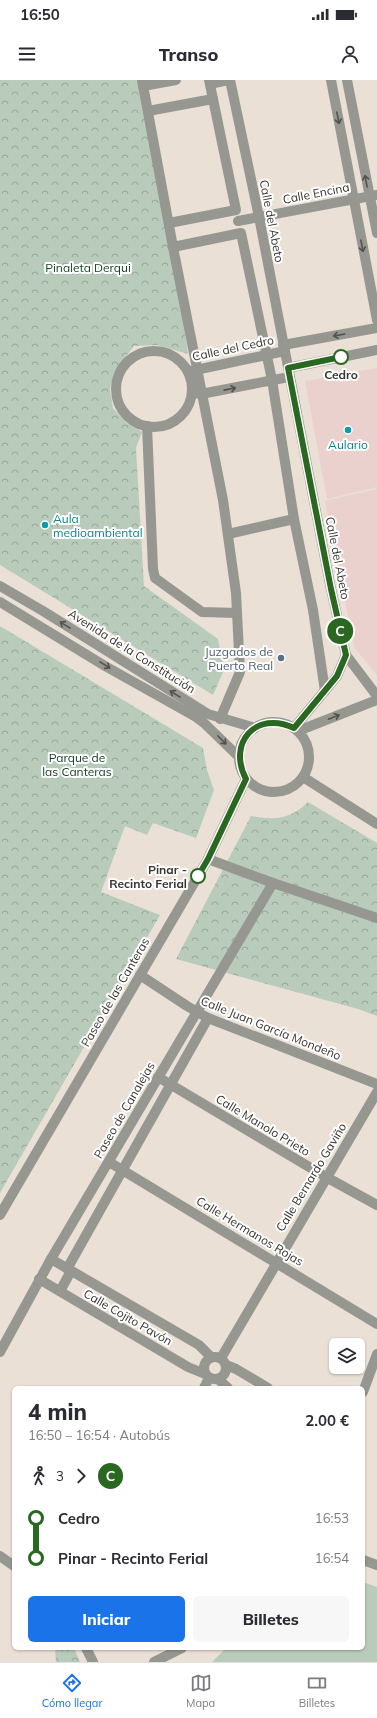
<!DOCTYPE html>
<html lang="es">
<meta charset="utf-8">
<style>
:root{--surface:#fff;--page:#f7f7f7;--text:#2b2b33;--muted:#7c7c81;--line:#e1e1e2;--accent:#1a73e8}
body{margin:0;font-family:Mulish,sans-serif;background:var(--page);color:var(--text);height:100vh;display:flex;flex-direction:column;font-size:15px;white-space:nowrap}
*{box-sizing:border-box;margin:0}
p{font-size:13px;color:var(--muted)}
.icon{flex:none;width:22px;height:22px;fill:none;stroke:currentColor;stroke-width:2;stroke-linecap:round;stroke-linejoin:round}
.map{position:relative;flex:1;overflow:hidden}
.panel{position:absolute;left:12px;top:1306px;width:353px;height:264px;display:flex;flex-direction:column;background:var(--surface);border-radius:6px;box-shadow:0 1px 3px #0004}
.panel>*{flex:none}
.badge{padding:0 8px;border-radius:13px;font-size:14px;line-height:26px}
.buttons{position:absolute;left:329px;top:1258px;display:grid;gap:8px}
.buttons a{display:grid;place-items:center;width:36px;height:36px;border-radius:6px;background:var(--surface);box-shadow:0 1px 3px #0004;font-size:20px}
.map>.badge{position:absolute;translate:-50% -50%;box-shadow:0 0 0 2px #fff}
.legs{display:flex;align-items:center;gap:6px;height:44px;padding:0 16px;font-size:13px}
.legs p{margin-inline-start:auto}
.overview{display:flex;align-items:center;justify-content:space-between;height:68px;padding:0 16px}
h1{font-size:22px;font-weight:800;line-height:30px}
.cta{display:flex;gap:8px;margin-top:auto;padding:8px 16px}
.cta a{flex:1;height:46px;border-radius:6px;background:var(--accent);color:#fff;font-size:16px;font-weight:800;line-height:46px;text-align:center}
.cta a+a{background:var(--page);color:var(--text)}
ul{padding:0 16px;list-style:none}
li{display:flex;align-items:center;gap:14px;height:40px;font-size:15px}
li i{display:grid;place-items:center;width:6px;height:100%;margin:0 5px;background:currentColor}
li i::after{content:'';width:10px;height:10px;margin:-5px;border:3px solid;border-radius:50%;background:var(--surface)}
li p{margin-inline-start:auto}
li:first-child i{background:linear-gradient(#0000 50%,currentColor 0)}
li:last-child i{background:linear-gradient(currentColor 50%,#0000 0)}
.status{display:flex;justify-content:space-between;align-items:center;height:28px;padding:0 20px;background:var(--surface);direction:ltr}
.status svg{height:11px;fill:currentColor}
header{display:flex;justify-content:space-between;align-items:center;height:52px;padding:0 16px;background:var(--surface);font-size:18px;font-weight:800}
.dock{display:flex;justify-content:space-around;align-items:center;height:56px;border-top:1px solid var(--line);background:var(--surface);font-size:11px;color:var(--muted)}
.dock a{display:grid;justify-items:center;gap:2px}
.dock .on{color:var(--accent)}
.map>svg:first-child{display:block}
</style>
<div class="status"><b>16:50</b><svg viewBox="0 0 49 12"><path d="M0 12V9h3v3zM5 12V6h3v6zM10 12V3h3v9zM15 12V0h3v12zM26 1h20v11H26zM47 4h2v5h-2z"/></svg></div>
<header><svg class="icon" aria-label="menu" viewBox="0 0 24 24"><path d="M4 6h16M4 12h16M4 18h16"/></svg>Transo<svg class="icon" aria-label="person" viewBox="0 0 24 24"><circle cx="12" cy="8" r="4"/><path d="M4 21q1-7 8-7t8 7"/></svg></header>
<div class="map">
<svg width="377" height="1582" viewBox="0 0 377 1582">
<defs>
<pattern id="park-crowns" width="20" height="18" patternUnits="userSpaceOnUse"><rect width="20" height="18" fill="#b9ccbc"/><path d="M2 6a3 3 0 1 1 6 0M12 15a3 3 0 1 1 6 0" fill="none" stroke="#97a699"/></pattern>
</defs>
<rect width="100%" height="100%" fill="#eae0d5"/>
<g fill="#ebd1cd">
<polygon points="377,288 377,407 327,419 305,301"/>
<polygon points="377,409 377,595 354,567 325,421"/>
</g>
<g fill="url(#park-crowns)">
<polygon points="0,0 145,0 170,142 188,274 157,265 134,266 114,292 110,310 113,328 127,343 142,352 136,368 144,506 218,559 224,590 213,615 0,485"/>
<polygon points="0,546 203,668 207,690 214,710 196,758 153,743 147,755 125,746 101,812 160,835 0,1113"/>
<path d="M308 722 377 763V936L358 929 176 879 251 736C275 740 289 740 308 722Z"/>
<polygon points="55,1568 74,1568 80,1582 56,1582"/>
</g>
<polygon fill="#b9ccbc" points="363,1502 377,1507 377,1582 212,1582 224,1570 219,1568 363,1568"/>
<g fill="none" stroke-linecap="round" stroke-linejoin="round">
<g stroke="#969791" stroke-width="10">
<polyline points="142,0 173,167"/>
<polyline points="209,0 213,19"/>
<polyline points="230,0 259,137 331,509 346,575 337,596 294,648"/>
<polyline points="331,0 377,240"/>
<polyline points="347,0 377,153"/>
<polyline points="210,4 228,0"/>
<polyline points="143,6 176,0"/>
<polyline points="148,31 213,19 236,130 169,143"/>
<polyline points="238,141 377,115"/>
<polyline points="283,265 377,248"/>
<circle cx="154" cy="309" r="38"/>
<polyline points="288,288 377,270"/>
<polyline points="191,291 285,271"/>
<polyline points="196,313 201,314 289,297"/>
<polyline points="147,346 153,489 155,498 202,532 237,533"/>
<polyline points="228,454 294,439 313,530 325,611"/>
<polyline points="0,506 43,531 208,634 255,648"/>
<polyline points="0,522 105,586 196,637 204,643 239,677"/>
<polyline points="346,575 377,616"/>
<polyline points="220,639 240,592 236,513 223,420 173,167 241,153 272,300 294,439"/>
<circle cx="274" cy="677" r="35"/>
<polyline points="298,651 377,620"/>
<polyline points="303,697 377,744"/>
<polyline points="208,779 273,803 377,838"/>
<polyline points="140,895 187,926 208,938 377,1004"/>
<polyline points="158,997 326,1097 377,1125"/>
<polyline points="109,1082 377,1244"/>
<polyline points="0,1135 208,779 246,699"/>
<polyline points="51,1179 199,1265 211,1277"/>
<polyline points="67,1189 208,938"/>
<polyline points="39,1199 188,1287 205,1294"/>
<polyline points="60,1211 71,1191"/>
<polyline points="0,1272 51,1179 273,803"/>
<circle cx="215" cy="1288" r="11"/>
<polyline points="221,1278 377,1012"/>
<polyline points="226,1285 236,1289 268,1308"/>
<polyline points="218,1299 228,1308"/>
<polyline points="204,1308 209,1298"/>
<polyline points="363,1312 377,1274"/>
<polyline points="0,1476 14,1486"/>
<polyline points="363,1480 377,1485"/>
<polyline points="86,1568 93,1582"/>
<polyline points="154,1582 182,1568"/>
</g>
</g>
<defs><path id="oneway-shaft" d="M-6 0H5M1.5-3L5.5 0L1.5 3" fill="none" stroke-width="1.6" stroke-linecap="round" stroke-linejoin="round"/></defs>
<g stroke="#54524d">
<use href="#oneway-shaft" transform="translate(338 38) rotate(79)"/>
<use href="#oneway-shaft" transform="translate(366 101) rotate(-101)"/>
<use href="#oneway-shaft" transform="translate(362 166) rotate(79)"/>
<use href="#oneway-shaft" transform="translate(339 255) rotate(170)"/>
<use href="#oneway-shaft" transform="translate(230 309) rotate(-11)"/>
<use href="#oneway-shaft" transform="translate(65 545) rotate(-148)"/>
<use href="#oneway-shaft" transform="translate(105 585) rotate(31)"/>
<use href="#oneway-shaft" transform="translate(175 614) rotate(-148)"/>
<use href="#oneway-shaft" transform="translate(334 637) rotate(-22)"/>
<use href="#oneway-shaft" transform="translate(222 660) rotate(45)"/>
</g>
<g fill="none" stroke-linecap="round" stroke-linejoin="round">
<defs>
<path id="line-1" d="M198 796 208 779 246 699C227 663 256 630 294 648L337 596 346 575 331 509 288 288 341 277"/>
</defs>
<use href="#line-1" stroke="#fff" stroke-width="9"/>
<use href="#line-1" stroke="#2a6822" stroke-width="6"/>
</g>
<g fill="#fff" stroke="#2a6822" stroke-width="2">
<circle cx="341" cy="277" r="7"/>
<circle cx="198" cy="796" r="7"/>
</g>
<g fill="#0f9aa8" stroke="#fff" stroke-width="1.5">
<circle cx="348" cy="350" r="4"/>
<circle cx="45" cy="445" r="4"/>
</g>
<circle fill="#5c6f8a" stroke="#fff" stroke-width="1.5" cx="281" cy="578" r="4"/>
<g text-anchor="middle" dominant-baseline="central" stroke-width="4" stroke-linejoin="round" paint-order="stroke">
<g font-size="12" fill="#383430" stroke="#fff">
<text transform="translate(316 113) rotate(-11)">Calle Encina</text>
<text transform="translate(272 141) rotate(79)">Calle del Abeto</text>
<text transform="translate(233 268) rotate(-12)">Calle del Cedro</text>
<text transform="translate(338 478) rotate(79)">Calle del Abeto</text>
<text transform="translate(132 571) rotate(32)">Avenida de la Constitución</text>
<text transform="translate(115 912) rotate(-60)">Paseo de las Canteras</text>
<text transform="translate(271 948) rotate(22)">Calle Juan García Mondeño</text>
<text transform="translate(124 1030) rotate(-60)">Paseo de Canalejas</text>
<text transform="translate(263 1045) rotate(31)">Calle Manolo Prieto</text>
<text transform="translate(311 1097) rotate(-59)">Calle Bernardo Gaviño</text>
<text transform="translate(250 1151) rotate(31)">Calle Hermanos Rojas</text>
<text transform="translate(128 1237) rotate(30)">Calle Cojito Pavón</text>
</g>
<g font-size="12" fill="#154322" stroke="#fff">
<text x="88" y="187">Pinaleta Derqui</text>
<text x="77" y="677">Parque de<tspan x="77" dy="14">las Canteras</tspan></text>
</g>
<g font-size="12" font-weight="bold" fill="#383430" stroke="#fff">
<text x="341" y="294">Cedro</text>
<text x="187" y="789" text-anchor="end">Pinar -<tspan x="187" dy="14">Recinto Ferial</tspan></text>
</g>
<g font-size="12" fill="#0d838f" stroke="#fff">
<text x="348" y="364">Aulario</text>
<text x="53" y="438" text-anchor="start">Aula<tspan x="53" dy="14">medioambiental</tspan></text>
</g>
<g font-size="12" fill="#4e5e75" stroke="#fff" text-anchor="end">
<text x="273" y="571">Juzgados de<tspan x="273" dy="14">Puerto Real</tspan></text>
</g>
</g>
</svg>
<div class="buttons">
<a><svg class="icon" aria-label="layers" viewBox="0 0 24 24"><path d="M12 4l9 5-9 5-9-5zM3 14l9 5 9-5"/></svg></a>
</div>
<b class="badge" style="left:340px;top:551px;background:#2a6822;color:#fff">C</b>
<section class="panel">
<div class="overview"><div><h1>4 min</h1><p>16:50 – 16:54 · Autobús</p></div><b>2.00 €</b></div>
<div class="legs"><svg class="icon" aria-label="walk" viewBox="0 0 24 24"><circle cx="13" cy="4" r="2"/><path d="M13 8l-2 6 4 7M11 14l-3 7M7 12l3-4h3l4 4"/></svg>3<svg class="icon" aria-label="forward" viewBox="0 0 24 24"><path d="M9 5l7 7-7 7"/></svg><b class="badge" style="background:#2a6822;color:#fff">C</b></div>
<ul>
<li><i style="color:#2a6822"></i><b>Cedro</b><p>16:53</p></li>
<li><i style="color:#2a6822"></i><b>Pinar - Recinto Ferial</b><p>16:54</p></li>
</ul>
<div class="cta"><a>Iniciar</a><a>Billetes</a></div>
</section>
</div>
<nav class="dock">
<a class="on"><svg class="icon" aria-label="directions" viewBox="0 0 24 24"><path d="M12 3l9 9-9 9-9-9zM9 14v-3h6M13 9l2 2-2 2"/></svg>Cómo llegar</a>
<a><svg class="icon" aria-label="map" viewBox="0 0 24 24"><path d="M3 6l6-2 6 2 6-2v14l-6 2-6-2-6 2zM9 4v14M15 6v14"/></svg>Mapa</a>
<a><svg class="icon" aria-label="tickets" viewBox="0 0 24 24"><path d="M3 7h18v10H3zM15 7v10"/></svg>Billetes</a>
</nav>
